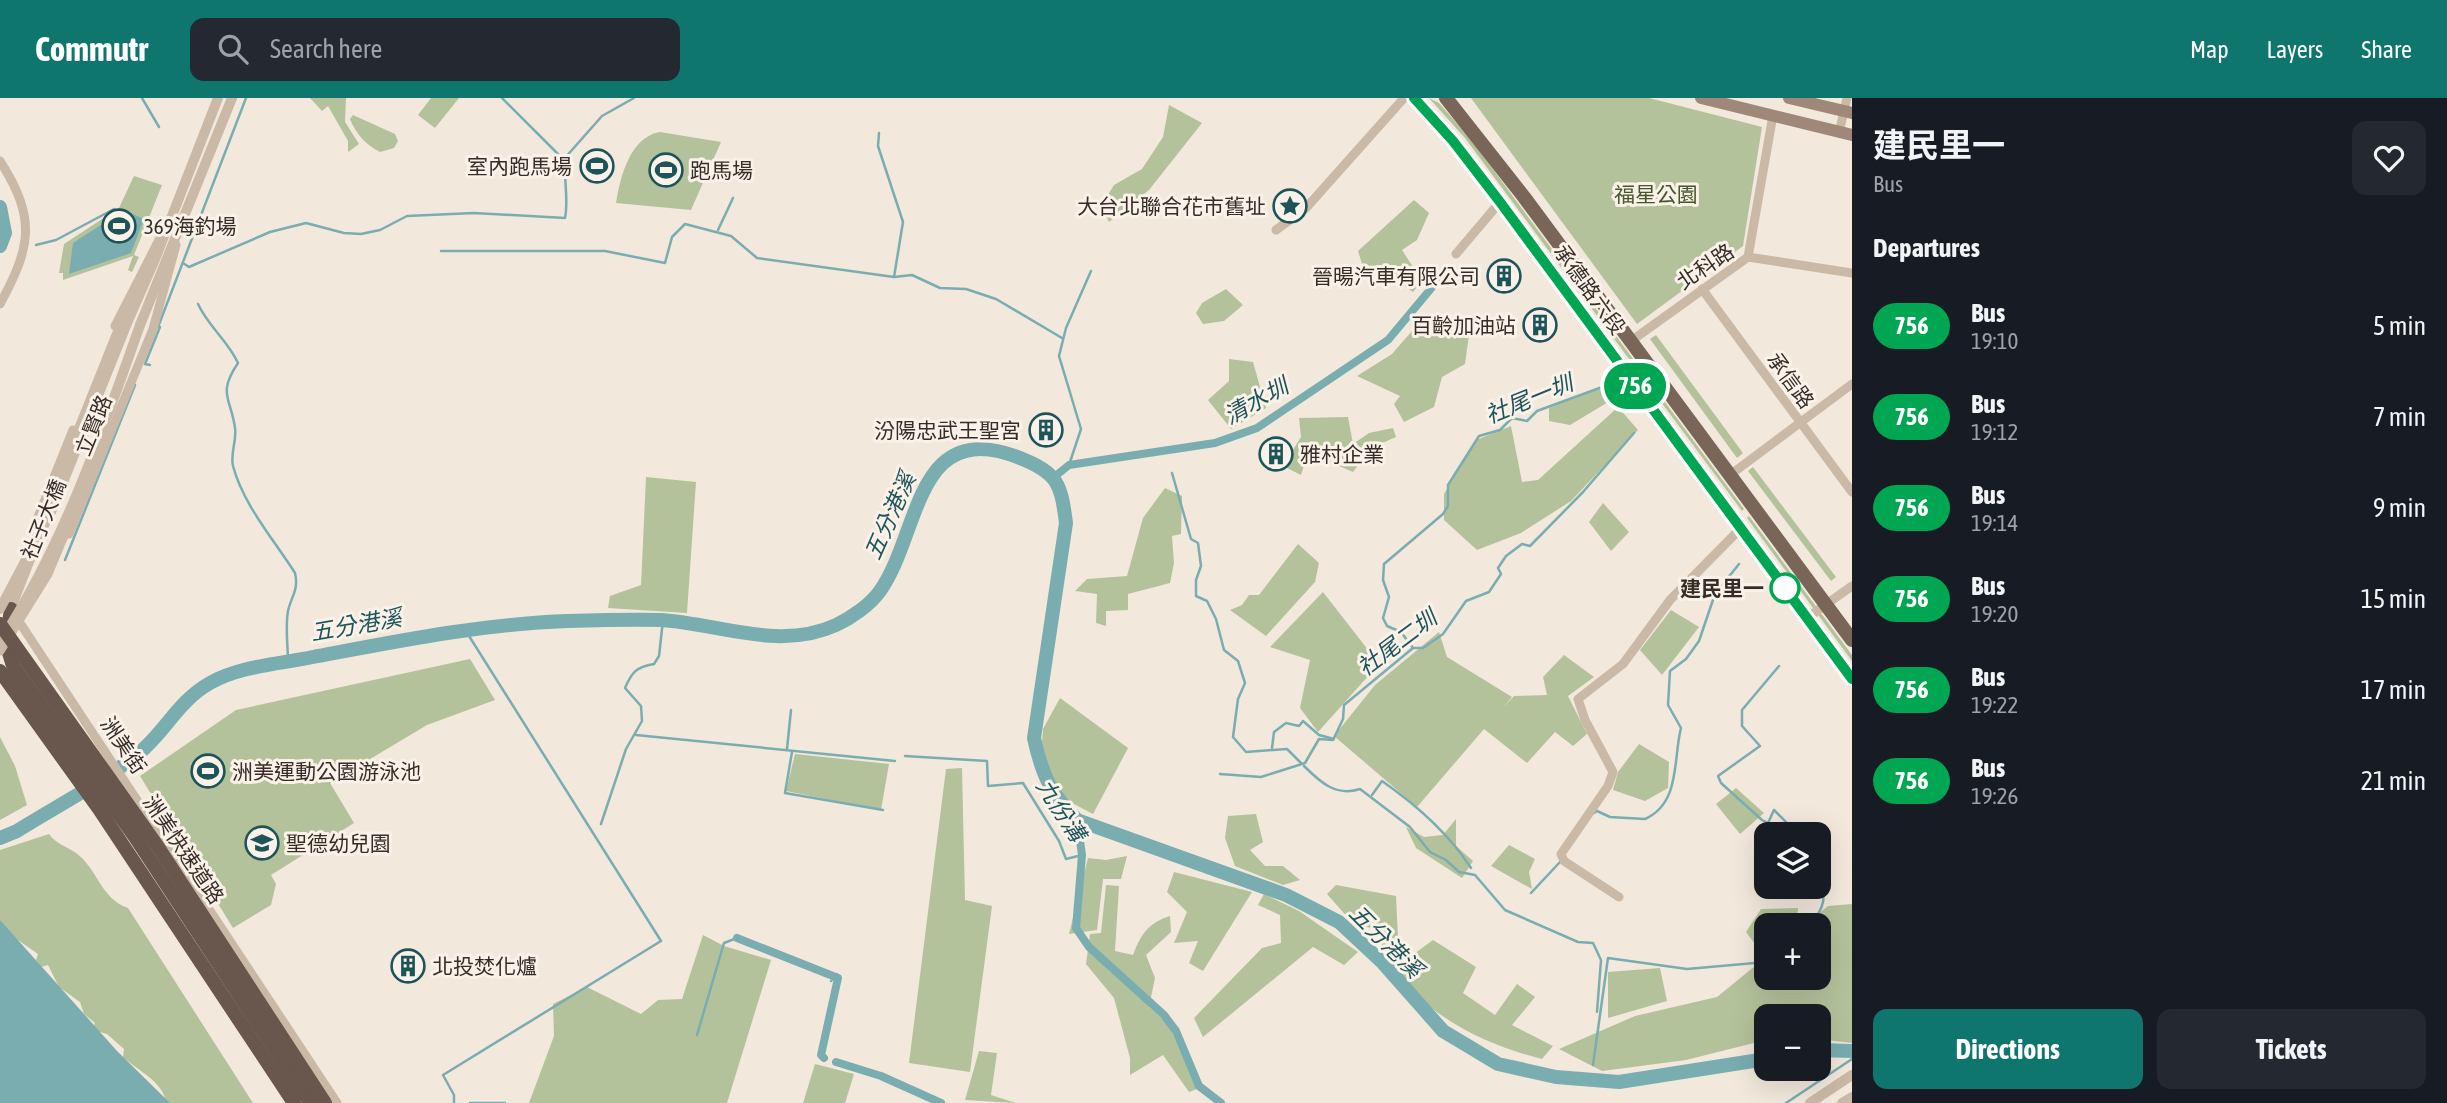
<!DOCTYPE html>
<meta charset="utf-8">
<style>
:root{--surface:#171b24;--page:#242831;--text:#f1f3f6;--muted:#9ea1a6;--accent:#0f766e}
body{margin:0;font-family:"Asap Condensed","Noto Sans TC",sans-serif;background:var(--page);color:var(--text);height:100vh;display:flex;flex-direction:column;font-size:26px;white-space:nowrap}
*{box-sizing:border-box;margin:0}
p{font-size:23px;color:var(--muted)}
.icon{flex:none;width:38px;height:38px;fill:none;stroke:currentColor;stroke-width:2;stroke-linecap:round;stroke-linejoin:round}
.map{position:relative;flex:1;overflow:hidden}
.sheet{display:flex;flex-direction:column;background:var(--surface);width:595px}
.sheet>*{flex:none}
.badge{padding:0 14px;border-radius:23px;font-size:24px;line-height:46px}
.controls{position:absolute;left:1754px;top:724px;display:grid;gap:14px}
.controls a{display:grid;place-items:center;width:77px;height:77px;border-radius:14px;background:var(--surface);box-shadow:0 7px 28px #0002;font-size:35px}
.map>.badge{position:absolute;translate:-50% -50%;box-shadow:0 0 0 4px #fff}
h2{padding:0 21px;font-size:26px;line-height:63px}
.round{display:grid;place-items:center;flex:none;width:74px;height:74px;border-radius:14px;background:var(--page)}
.overview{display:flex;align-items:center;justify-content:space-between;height:119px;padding:0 21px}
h1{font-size:33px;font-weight:700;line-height:52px}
.cta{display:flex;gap:14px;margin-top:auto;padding:14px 21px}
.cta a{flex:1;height:80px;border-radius:14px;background:var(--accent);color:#fff;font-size:28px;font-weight:700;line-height:80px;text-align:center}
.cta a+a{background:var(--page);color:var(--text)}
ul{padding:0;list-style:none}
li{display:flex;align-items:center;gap:21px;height:91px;padding:0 21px}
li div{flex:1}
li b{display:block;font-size:26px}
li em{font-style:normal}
li .badge{min-width:77px;font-weight:700;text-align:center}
header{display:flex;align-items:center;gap:42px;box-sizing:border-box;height:98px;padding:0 35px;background:var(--accent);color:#fff}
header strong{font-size:33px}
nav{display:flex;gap:38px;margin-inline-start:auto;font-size:24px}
.search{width:490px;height:63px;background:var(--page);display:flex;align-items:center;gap:18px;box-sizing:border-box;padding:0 24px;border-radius:14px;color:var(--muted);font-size:26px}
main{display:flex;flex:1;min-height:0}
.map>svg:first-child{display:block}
</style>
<header>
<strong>Commutr</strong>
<div class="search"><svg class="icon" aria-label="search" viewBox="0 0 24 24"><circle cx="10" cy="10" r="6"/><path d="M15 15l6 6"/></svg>Search here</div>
<nav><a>Map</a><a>Layers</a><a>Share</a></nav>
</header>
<main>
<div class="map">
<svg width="1852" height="1005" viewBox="0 0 1852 1005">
<rect width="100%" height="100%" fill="#f2e8dc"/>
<g fill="#b4c29b">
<polygon points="310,0 346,0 345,24 359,46 348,54 348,43 328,8 322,13"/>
<polygon points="431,0 459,0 435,30 418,17"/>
<polygon points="1429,0 1439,5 1469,39 1744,411 1742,413 1465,40"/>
<polygon points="1471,0 1649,0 1762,29 1743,148 1637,226"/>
<polygon points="1169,7 1202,25 1149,92 1109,124 1101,108 1114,87 1142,71 1163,39"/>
<path d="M353 17 395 36 398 43 394 50 380 54C366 47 356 36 350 21Z"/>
<path d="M660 34 721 44 691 112 616 105C620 79 630 39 660 34Z"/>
<polygon points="134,78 162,87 134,157 139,159 132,174 128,172 133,158 63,182 63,175 59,175 64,146 119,110"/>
<polygon points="1414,102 1429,115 1417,142 1402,152 1422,183 1413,194 1384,173 1364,172 1358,153"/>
<polygon points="1226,191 1243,207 1224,223 1203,226 1196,215 1202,205"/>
<polygon points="1425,218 1469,237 1465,266 1442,279 1434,309 1404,324 1394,306 1400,298 1357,278 1392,256"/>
<polygon points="1656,237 1743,355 1737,360 1650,241"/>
<polygon points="1229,261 1253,264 1266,310 1231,331 1208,302 1229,283"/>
<polygon points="1602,289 1610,303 1570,327 1549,323 1549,310"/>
<polygon points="1618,309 1638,332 1571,403 1521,435 1477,452 1444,422 1444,396 1476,342 1511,328 1522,384 1538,382"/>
<polygon points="1348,319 1353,346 1369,335 1393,330 1396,339 1371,350 1353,374 1325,362 1306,361 1301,377 1283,368 1301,339 1299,320"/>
<polygon points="1753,369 1836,479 1831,483 1748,373"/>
<polygon points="646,379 696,384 687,515 608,510 610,498 641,487"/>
<polygon points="1165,390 1182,398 1181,436 1172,438 1174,465 1170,485 1128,496 1128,512 1106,513 1106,528 1096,525 1097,496 1075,493 1087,481 1127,478 1143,420"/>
<polygon points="1603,405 1629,434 1611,453 1589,424"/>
<polygon points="1749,418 1852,557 1852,563 1747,420"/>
<polygon points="1298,446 1319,465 1315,484 1266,538 1230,512 1242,507 1249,497 1259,497"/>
<polygon points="1323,494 1379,566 1318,634 1300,610 1310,562 1270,549"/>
<polygon points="1671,512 1699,529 1662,577 1640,552"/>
<polygon points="1439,534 1447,559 1512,599 1503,610 1514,598 1547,597 1543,579 1564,557 1594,579 1568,598 1587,636 1573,648 1555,634 1527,665 1484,631 1417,709 1334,638 1375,587"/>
<polygon points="470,561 495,602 427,627 330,685 354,725 271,777 276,786 271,807 233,830 140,678 236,612"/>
<polygon points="1060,600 1128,650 1093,716 1059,698 1041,659 1043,631"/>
<polygon points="0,639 15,668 27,707 0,722"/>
<polygon points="1639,646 1669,664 1668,690 1645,703 1613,692 1618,674"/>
<polygon points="795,656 889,666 881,712 786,693"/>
<polygon points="962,670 965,802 992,808 970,974 909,965 946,671"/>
<polygon points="1736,690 1764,715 1740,736 1716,706"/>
<polygon points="1256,716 1263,744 1250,752 1265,768 1283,768 1300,782 1283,787 1235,768 1225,740 1228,718"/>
<polygon points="1456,721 1456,748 1473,763 1462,780 1416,750 1406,729 1424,739 1443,737"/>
<path d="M49 736C56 746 66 748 76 755 98 771 100 800 128 810L253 1005H166C163 983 138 973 123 959L124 951 107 936 96 933 93 929 95 925 84 916 80 904 59 889 48 867 41 869 36 862 38 856 5 833 0 825V752Z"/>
<polygon points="1509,747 1535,761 1529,774 1532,791 1491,768"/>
<polygon points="1127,758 1121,781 1103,781 1097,832 1069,836 1088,760 1106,762"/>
<polygon points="1174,774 1252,794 1203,873 1189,865 1198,843 1174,845 1187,814 1167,794"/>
<path d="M1106 787 1119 788 1115 853 1133 857C1141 836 1148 825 1170 818L1171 834 1146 857 1155 880 1149 909 1169 927 1197 991 1189 994 1163 957 1130 977V960L1114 900 1086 866 1090 836 1101 835Z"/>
<path d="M1336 787 1396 798 1398 840 1414 856 1433 842 1476 869 1463 895 1495 917 1517 886 1535 899 1512 927 1553 948 1542 961C1489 948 1431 921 1397 875 1388 863 1382 846 1375 832L1350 822 1327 796Z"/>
<polygon points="1264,796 1299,813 1358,854 1344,867 1313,849 1203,939 1194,920 1262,850 1281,845 1280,817 1258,807"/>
<polygon points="1852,806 1852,945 1818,941 1818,919 1766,919 1766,942 1686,962 1602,973 1559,951 1635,918 1717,899 1766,859 1766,880 1818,880 1818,828 1803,828 1828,808"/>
<polygon points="1798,810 1797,824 1792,828 1766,828 1766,848 1760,853 1746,834 1761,811"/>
<polygon points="703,837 724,848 771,862 727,1005 529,1005 554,938 553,906 587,889 641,916 658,902 682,901"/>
<polygon points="1660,870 1667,903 1608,920 1608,874"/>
<polygon points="979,953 997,955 991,997 1016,1005 965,1002"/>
<polygon points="815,966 854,976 845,1005 803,1005"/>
</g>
<g fill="#7aadb0">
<polygon points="124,112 144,121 131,155 69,176 73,145"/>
<polygon points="0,822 117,953 170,1005 0,1005"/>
</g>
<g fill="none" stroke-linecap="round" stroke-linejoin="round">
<g stroke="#7aadb0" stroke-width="2.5">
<polyline points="142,0 159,29"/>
<polyline points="879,35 878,48 903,124 894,179 912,177 940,190 966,191 996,201 1062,240"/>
<polyline points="564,61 602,18 634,0"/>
<polyline points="718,132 733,100"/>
<polyline points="36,147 56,142 114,111"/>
<polyline points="441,153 605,153 665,165 672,139 685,126 731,138 757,160 894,179"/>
<path d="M183 165 189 169 270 134 306 125 344 135 361 136 380 132 407 118 474 115 565 120C569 100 563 83 566 64L502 0"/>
<path d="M198 206C208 228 228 243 238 265 217 296 231 300 235 330 237 343 230 355 233 368 243 406 274 442 295 475 299 492 291 499 288 513 285 529 288 548 288 564"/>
<polyline points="158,229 246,0"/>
<polyline points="150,267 145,266 160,229"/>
<polyline points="1069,367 1081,331 1059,258 1066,230 1091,173"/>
<polyline points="1172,375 1191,441 1198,445 1201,468 1196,482 1196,498 1207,503 1216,521 1224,552 1238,563 1245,585 1238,601 1233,639 1246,654 1287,651 1301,665"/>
<polyline points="65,462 135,287"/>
<polyline points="1413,550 1401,534 1387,528 1383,520 1389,499 1383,482 1384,466 1443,416 1448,408 1448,387 1479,338 1500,332 1512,320 1527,323 1537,313 1605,288"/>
<polyline points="1779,568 1742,612 1742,628 1760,648 1718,678 1721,685 1762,722 1768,725 1774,712 1799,737"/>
<polyline points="636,637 895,663"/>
<polyline points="1272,650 1274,634 1286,625 1299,628 1303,623 1319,637 1334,641"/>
<polyline points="787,651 791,612"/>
<polyline points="792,654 785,695 883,712"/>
<polyline points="905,658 987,663 988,688 1023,685 1059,743 1066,761 1082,757"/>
<path d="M1304 668C1320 684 1336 699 1360 691L1410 729 1430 754 1446 762 1459 774 1475 777 1505 812 1578 844 1593 845 1601 862 1597 914"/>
<polyline points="1220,676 1261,679 1305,665 1319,641 1333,642 1343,621 1344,607 1413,550 1423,550 1443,536 1466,503 1489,494 1501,476 1498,470 1506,458 1522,446 1530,448 1583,394 1634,335"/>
<path d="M1372 697 1382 683C1415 706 1449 736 1471 770"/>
<path d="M1594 715 1597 713 1610 719 1645 721C1681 705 1673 660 1681 630L1668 607 1670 573 1686 561 1699 543 1715 496 1739 466"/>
<path d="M601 726 626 651 642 623 641 608 625 590C632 574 636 569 654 566L659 558 663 522"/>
<polyline points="1531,795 1560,764"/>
<path d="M1809 828C1826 809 1827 798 1818 774"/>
<polyline points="831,883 837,876"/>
<polyline points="697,937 724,845 737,840"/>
<polyline points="1593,967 1608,860 1687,871 1766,864"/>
<polyline points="454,1005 454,997 443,977 661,843 464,530"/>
<polyline points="470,1005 505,1005"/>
<polyline points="1786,1005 1852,961"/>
</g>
<g stroke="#7aadb0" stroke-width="8">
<polyline points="1053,380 1069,367 1215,345 1257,330 1388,242 1439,181"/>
<polyline points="1077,722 1082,757 1076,830 1089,849 1164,917 1176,933 1199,988 1221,1005"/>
<polyline points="737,840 838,880 821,957 824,960"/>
<polyline points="836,964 881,978 941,1005"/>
</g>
<g stroke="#7aadb0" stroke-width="14">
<polyline points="0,109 5,135 0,148"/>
<path d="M0 740 17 733C57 708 102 685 139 655 165 634 178 603 210 585 240 568 279 566 313 559 398 543 481 526 568 523 599 522 631 521 662 522 719 526 780 553 836 527 851 520 870 507 880 493 921 435 914 318 1020 360 1058 375 1061 386 1066 425L1034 640C1042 677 1051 696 1077 722L1286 797 1339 824 1383 865 1443 933 1498 966 1556 979 1619 984 1766 961"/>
<polyline points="1818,952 1852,953"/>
</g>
<g stroke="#cbb9a7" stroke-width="9">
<polyline points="1839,35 1847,0"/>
<path d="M0 63C37 121 31 149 0 206"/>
<polyline points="1276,132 1306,110 1404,0"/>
<polyline points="1456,156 1500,104"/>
<polyline points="1748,159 1773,17"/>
<polyline points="1702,191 1852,394"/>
<polyline points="115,228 161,138"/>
<polyline points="1631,243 1748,159 1852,175"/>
<polyline points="1730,377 1852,286"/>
<polyline points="69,436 153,231 176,147"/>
<polyline points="34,443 36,424 73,332"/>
<polyline points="11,511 31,460"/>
<polyline points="16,519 337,1005"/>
<polyline points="1807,520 1852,488"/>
<polyline points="1619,799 1564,763 1561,756 1608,688 1613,674 1585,622 1578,601 1623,566 1670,502 1740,431"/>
</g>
<g stroke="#cbb9a7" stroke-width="10">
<polyline points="128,223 156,159 218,0"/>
<polyline points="140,227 232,0"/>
<polyline points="1810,1005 1852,977"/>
<polyline points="1842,1005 1852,999"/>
</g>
<g stroke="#9f8779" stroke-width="12">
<polyline points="1701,0 1852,37"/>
<polyline points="1789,0 1852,15"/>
</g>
<g stroke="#7a6559" stroke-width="14">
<polyline points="1414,0 1453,43 1500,104 1852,581"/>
<polyline points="1446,0 1524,99 1852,542"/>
</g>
<g stroke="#69564c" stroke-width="14">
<polyline points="11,511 6,545 13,568 135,739 310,1005"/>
<polyline points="0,573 99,711 294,1005"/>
</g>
<g stroke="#cbb9a7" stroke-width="9">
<polyline points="42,422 122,222"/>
<polyline points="0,553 48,476 69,426"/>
</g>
<g stroke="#cbb9a7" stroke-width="10">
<polyline points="0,511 51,414 128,223"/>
<path d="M0 544C63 448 102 335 140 227"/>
</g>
<polyline stroke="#69564c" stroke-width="14" points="0,526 156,746 325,1005"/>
</g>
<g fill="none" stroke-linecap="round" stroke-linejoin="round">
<defs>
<polyline id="line" points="1414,0 1453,43 1500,104 1852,581"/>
</defs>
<use href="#line" stroke="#fff" stroke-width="16"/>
<use href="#line" stroke="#00a651" stroke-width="10"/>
</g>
<defs>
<symbol id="stadium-ring" viewBox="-11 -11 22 22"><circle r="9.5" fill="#faf2e8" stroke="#1d545a" stroke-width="1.5"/><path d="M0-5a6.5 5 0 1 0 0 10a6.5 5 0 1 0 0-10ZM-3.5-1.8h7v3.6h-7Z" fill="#1d545a"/></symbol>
<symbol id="sight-ring" viewBox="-11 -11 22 22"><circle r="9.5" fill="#faf2e8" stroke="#1d545a" stroke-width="1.5"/><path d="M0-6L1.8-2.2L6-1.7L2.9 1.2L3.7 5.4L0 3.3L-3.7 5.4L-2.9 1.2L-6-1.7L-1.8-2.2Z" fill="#1d545a"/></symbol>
<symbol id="building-ring" viewBox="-11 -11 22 22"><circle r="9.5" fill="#faf2e8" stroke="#1d545a" stroke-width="1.5"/><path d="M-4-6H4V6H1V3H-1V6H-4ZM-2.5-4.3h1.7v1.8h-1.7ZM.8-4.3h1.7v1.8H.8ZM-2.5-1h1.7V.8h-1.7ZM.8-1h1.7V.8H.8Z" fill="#1d545a"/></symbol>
<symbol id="school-ring" viewBox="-11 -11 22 22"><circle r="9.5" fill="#faf2e8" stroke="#1d545a" stroke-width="1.5"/><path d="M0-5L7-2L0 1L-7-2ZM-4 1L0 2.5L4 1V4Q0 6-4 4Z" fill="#1d545a"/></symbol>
</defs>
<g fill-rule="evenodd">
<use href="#stadium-ring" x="578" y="49" width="38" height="38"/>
<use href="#stadium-ring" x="647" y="53" width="38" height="38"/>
<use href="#sight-ring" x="1271" y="89" width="38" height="38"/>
<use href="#stadium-ring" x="100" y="109" width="38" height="38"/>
<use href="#building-ring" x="1485" y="159" width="38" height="38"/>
<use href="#building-ring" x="1521" y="208" width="38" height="38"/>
<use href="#building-ring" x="1027" y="313" width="38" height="38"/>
<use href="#building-ring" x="1257" y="337" width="38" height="38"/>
<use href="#stadium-ring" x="189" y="654" width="38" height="38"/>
<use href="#school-ring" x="243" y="726" width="38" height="38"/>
<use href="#building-ring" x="389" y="849" width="38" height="38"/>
</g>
<circle fill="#fff" stroke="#00a651" stroke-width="3.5" cx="1785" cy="490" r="14"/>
<g text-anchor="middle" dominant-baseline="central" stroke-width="6" stroke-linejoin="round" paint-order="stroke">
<g font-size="21" fill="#372d28" stroke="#faf2e8" text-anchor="start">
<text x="572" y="68" text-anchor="end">室內跑馬場</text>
<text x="690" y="72">跑馬場</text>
<text x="1266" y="108" text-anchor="end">大台北聯合花市舊址</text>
<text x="144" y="128">369海釣場</text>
<text x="1480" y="178" text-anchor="end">晉暘汽車有限公司</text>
<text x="1516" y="227" text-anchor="end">百齡加油站</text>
<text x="1021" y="332" text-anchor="end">汾陽忠武王聖宮</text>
<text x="1300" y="356">雅村企業</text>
<text x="232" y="673">洲美運動公園游泳池</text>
<text x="286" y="745">聖德幼兒園</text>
<text x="432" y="868">北投焚化爐</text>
</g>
<g font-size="21" fill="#45562b" stroke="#faf2e8">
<text x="1656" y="96">福星公園</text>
</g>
<g font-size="21" fill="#372d28" stroke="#faf2e8">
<text transform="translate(1705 168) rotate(-34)">北科路</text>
<text transform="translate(1590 191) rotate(54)">承德路六段</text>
<text transform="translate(1791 282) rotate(54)">承信路</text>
<text transform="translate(93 327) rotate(-68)">立賢路</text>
<text transform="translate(43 421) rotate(-68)">社子大橋</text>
<text transform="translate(124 647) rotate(56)">洲美街</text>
<text transform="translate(184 751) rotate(56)">洲美快速道路</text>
</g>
<g font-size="21" font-weight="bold" fill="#372d28" stroke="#faf2e8" text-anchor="end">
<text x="1764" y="490">建民里一</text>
</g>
<g font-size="23" font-style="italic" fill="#1d545a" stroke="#faf2e8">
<text transform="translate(1529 301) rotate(-22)">社尾一圳</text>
<text transform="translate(1256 303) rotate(-29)">清水圳</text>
<text transform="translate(890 418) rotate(-66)">五分港溪</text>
<text transform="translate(356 527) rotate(-10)">五分港溪</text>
<text transform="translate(1397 545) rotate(-37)">社尾二圳</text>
<text transform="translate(1061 712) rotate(57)">九份溝</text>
<text transform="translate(1386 843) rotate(45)">五分港溪</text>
</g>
</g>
</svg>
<div class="controls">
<a><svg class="icon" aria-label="layers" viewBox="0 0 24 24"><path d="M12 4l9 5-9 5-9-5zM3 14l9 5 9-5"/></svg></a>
<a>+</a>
<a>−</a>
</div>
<b class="badge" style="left:1635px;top:288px;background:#00a651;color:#fff">756</b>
</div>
<section class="sheet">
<div class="overview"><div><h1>建民里一</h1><p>Bus</p></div><a class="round"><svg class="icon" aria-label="heart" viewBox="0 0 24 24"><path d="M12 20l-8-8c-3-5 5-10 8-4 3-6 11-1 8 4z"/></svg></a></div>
<h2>Departures</h2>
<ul>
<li><span class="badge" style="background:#00a651;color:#fff">756</span><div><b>Bus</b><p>19:10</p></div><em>5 min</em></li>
<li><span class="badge" style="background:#00a651;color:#fff">756</span><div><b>Bus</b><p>19:12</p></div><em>7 min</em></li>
<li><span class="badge" style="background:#00a651;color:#fff">756</span><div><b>Bus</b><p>19:14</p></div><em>9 min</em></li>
<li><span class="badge" style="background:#00a651;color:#fff">756</span><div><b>Bus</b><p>19:20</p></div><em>15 min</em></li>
<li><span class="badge" style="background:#00a651;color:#fff">756</span><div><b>Bus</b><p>19:22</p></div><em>17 min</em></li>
<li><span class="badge" style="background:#00a651;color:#fff">756</span><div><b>Bus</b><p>19:26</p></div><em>21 min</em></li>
</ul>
<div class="cta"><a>Directions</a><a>Tickets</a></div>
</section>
</main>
